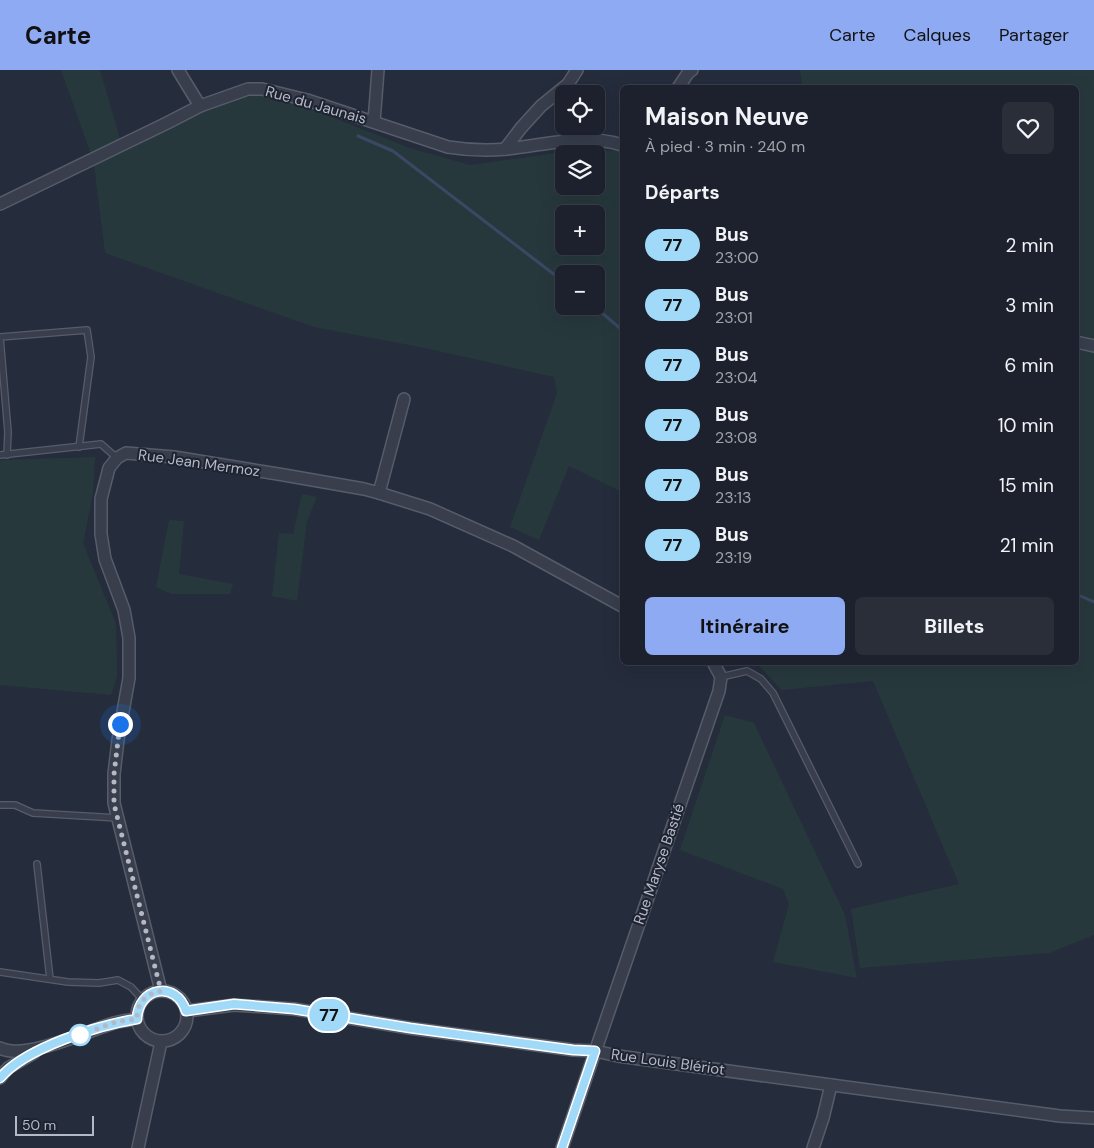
<!DOCTYPE html>
<html lang="fr">
<meta charset="utf-8">
<style>
:root{--surface:#1c212d;--page:#292e39;--text:#f1f3f6;--muted:#a0a3aa;--line:#3a3e49;--accent:#8eaaf2}
body{margin:0;font-family:"DM Sans",sans-serif;background:var(--page);color:var(--text);height:100vh;display:flex;flex-direction:column;font-size:19px;white-space:nowrap}
*{box-sizing:border-box;margin:0}
p{font-size:16px;color:var(--muted)}
.icon{flex:none;width:28px;height:28px;fill:none;stroke:currentColor;stroke-width:2;stroke-linecap:round;stroke-linejoin:round}
.map{position:relative;flex:1;overflow:hidden}
.drawer{position:absolute;left:620px;top:15px;width:459px;height:580px;display:flex;flex-direction:column;background:var(--surface);border-radius:8px;box-shadow:0 5px 20px #0002,0 0 0 1px var(--line)}
.drawer>*{flex:none}
.badge{padding:0 10px;border-radius:16px;font-size:18px;line-height:32px}
.buttons{position:absolute;left:555px;top:15px;display:grid;gap:10px}
.buttons a{display:grid;place-items:center;width:50px;height:50px;border-radius:8px;background:var(--surface);box-shadow:0 5px 20px #0002,0 0 0 1px var(--line);font-size:25px}
.scale{position:absolute;left:15px;bottom:12px;width:79px;box-sizing:border-box;padding-left:5px;border:2px solid #b4b9c7;border-top:0;font-size:14px;line-height:18px;white-space:nowrap;color:#b4b9c7;-webkit-text-stroke:4px #1e2331;paint-order:stroke}
.you{position:absolute;width:25px;height:25px;margin:-12px;border:4px solid #fff;border-radius:50%;background:#1a73e8;box-shadow:0 0 0 8px #1a73e833}
.map>.badge{position:absolute;translate:-50% -50%;box-shadow:0 0 0 2px #fff}
h2{padding:0 25px;font-size:19px;line-height:45px}
.round{display:grid;place-items:center;flex:none;width:52px;height:52px;border-radius:8px;background:var(--page)}
.overview{display:flex;align-items:center;justify-content:space-between;height:85px;padding:0 25px}
h1{font-size:24px;font-weight:700;line-height:38px}
.action{display:flex;gap:10px;margin-top:auto;padding:10px 25px}
.action a{flex:1;height:58px;border-radius:8px;background:var(--accent);color:#111;font-size:20px;font-weight:700;line-height:58px;text-align:center}
.action a+a{background:var(--page);color:var(--text)}
ul{padding:0;list-style:none}
li{display:flex;align-items:center;gap:15px;height:60px;padding:0 25px}
li div{flex:1}
li b{display:block;font-size:19px}
li em{font-style:normal}
li .badge{min-width:55px;font-weight:700;text-align:center}
header{display:flex;align-items:center;gap:30px;box-sizing:border-box;height:70px;padding:0 25px;background:var(--accent);color:#111}
header strong{font-size:24px}
nav{display:flex;gap:28px;margin-inline-start:auto;font-size:18px}
.map>svg:first-child{display:block}
</style>
<header>
<strong>Carte</strong>
<nav><a>Carte</a><a>Calques</a><a>Partager</a></nav>
</header>
<div class="map">
<svg width="1094" height="1078" viewBox="0 0 1094 1078">
<rect width="100%" height="100%" fill="#252c3c"/>
<g fill="#27383d" fill-rule="evenodd">
<polygon points="61,0 100,0 120,69 91,84"/>
<polygon points="800,0 1094,0 1094,865 1049,883 860,898 851,839 959,814 873,611 782,620 756,593 1076,592 1076,18 802,17"/>
<path d="M269 25 298 34 410 78 470 95 585 79 618 81 622 83V422L569 396 539 470 510 457 557 323 554 307 425 278 314 257 105 183 94 95 124 82 199 42 247 26ZM564 84H596V116H564ZM564 144H596V176H564ZM564 204H596V236H564Z"/>
<polygon points="95,387 93,423 83,473 116,554 117,606 111,625 0,615 0,390"/>
<polygon points="302,424 317,427 307,451 297,531 272,526 279,463 293,464"/>
<polygon points="169,450 184,451 179,504 233,514 230,524 172,524 156,517"/>
<polygon points="725,645 754,653 845,845 857,908 773,892 789,834 783,819 680,780"/>
</g>
<g fill="none" stroke-linecap="round" stroke-linejoin="round">
<g stroke="#3b4864" stroke-width="3">
<polyline points="358,66 393,81 564,212"/>
<polyline points="594,236 622,260"/>
<polyline points="1076,524 1094,532"/>
</g>
<defs>
<g id="service">
<polyline points="0,385 101,374 117,388"/>
<polyline points="7,385 8,362 0,267 87,260 91,287 79,377"/>
<polyline points="721,607 747,601 761,609 773,623 858,794"/>
<polyline points="0,735 15,735 33,743 118,748"/>
<polyline points="37,794 50,909"/>
<polyline points="0,902 68,912 99,913 118,910 131,917 143,930"/>
</g>
<g id="minor">
<polyline points="178,0 200,36"/>
<polyline points="678,18 688,3 692,0"/>
<polyline points="374,52 378,0"/>
<polyline points="505,79 521,58 541,36 568,14 577,0"/>
<path d="M0 134 167 53 200 36 248 19H262L307 30 448 77C467 80 487 81 507 79 546 75 584 63 622 75"/>
<polyline points="1076,272 1094,276"/>
<polyline points="379,423 404,329"/>
<circle cx="162" cy="946" r="25"/>
<polyline points="161,921 114,733 114,704 118,670 129,608 129,568 124,540 105,489 101,464 101,429 109,398 117,388 126,383 174,387 284,405 364,419 379,423 430,439 513,476 622,536"/>
<polyline points="187,941 234,935 294,939 409,958 573,980 595,981 618,986 1060,1046 1094,1048"/>
<path d="M0 978C25 991 87 961 114 953 121 951 129 950 137 949"/>
<polyline points="0,1008 8,998 34,983"/>
<polyline points="138,1078 161,972"/>
<polyline points="562,1078 719,621 721,607 713,592"/>
<polyline points="813,1078 823,1048 831,1015"/>
</g>
</defs>
<use href="#service" stroke="#575c6a" stroke-width="8"/>
<use href="#minor" stroke="#575c6a" stroke-width="14"/>
<use href="#service" stroke="#383e4c" stroke-width="5.5"/>
<use href="#minor" stroke="#383e4c" stroke-width="11"/>
</g>
<g fill="none" stroke-linecap="round" stroke-linejoin="round">
<defs>
<path id="line" d="M0 1008C25 978 99 955 137 949 138 917 176 910 186 941L234 934 294 939 410 958 573 980 595 981 562 1078"/>
</defs>
<use href="#line" stroke="#fff" stroke-width="11"/>
<use href="#line" stroke="#a1daf8" stroke-width="8"/>
<path stroke="#b4b9c7" stroke-width="5" stroke-dasharray="0 9" d="M80 965 116 952 137 949C137 933 145 924 161 921L114 734V704L120 654"/>
</g>
<circle fill="#fff" stroke="#a1daf8" stroke-width="2.5" cx="80" cy="965" r="10"/>
<g text-anchor="middle" dominant-baseline="central" stroke-width="4" stroke-linejoin="round" paint-order="stroke">
<g font-size="15" fill="#b4b9c7" stroke="#1e2331">
<text transform="translate(316 35) rotate(16)">Rue du Jaunais</text>
<text transform="translate(199 393) rotate(8)">Rue Jean Mermoz</text>
<text transform="translate(659 794) rotate(-71)">Rue Maryse Bastié</text>
<text transform="translate(668 992) rotate(8)">Rue Louis Blériot</text>
</g>
</g>
</svg>
<div class="buttons">
<a><svg class="icon" aria-label="locate" viewBox="0 0 24 24"><circle cx="12" cy="12" r="6"/><path d="M12 2v4M12 18v4M2 12h4M18 12h4"/></svg></a>
<a><svg class="icon" aria-label="layers" viewBox="0 0 24 24"><path d="M12 4l9 5-9 5-9-5zM3 14l9 5 9-5"/></svg></a>
<a>+</a>
<a>−</a>
</div>
<div class="scale">50 m</div>
<div class="you" style="left:120px;top:654px"></div>
<b class="badge" style="left:329px;top:945px;background:#a1daf8;color:#111">77</b>
<section class="drawer">
<div class="overview"><div><h1>Maison Neuve</h1><p>À pied · 3 min · 240 m</p></div><a class="round"><svg class="icon" aria-label="heart" viewBox="0 0 24 24"><path d="M12 20l-8-8c-3-5 5-10 8-4 3-6 11-1 8 4z"/></svg></a></div>
<h2>Départs</h2>
<ul>
<li><span class="badge" style="background:#a1daf8;color:#111">77</span><div><b>Bus</b><p>23:00</p></div><em>2 min</em></li>
<li><span class="badge" style="background:#a1daf8;color:#111">77</span><div><b>Bus</b><p>23:01</p></div><em>3 min</em></li>
<li><span class="badge" style="background:#a1daf8;color:#111">77</span><div><b>Bus</b><p>23:04</p></div><em>6 min</em></li>
<li><span class="badge" style="background:#a1daf8;color:#111">77</span><div><b>Bus</b><p>23:08</p></div><em>10 min</em></li>
<li><span class="badge" style="background:#a1daf8;color:#111">77</span><div><b>Bus</b><p>23:13</p></div><em>15 min</em></li>
<li><span class="badge" style="background:#a1daf8;color:#111">77</span><div><b>Bus</b><p>23:19</p></div><em>21 min</em></li>
</ul>
<div class="action"><a>Itinéraire</a><a>Billets</a></div>
</section>
</div>
